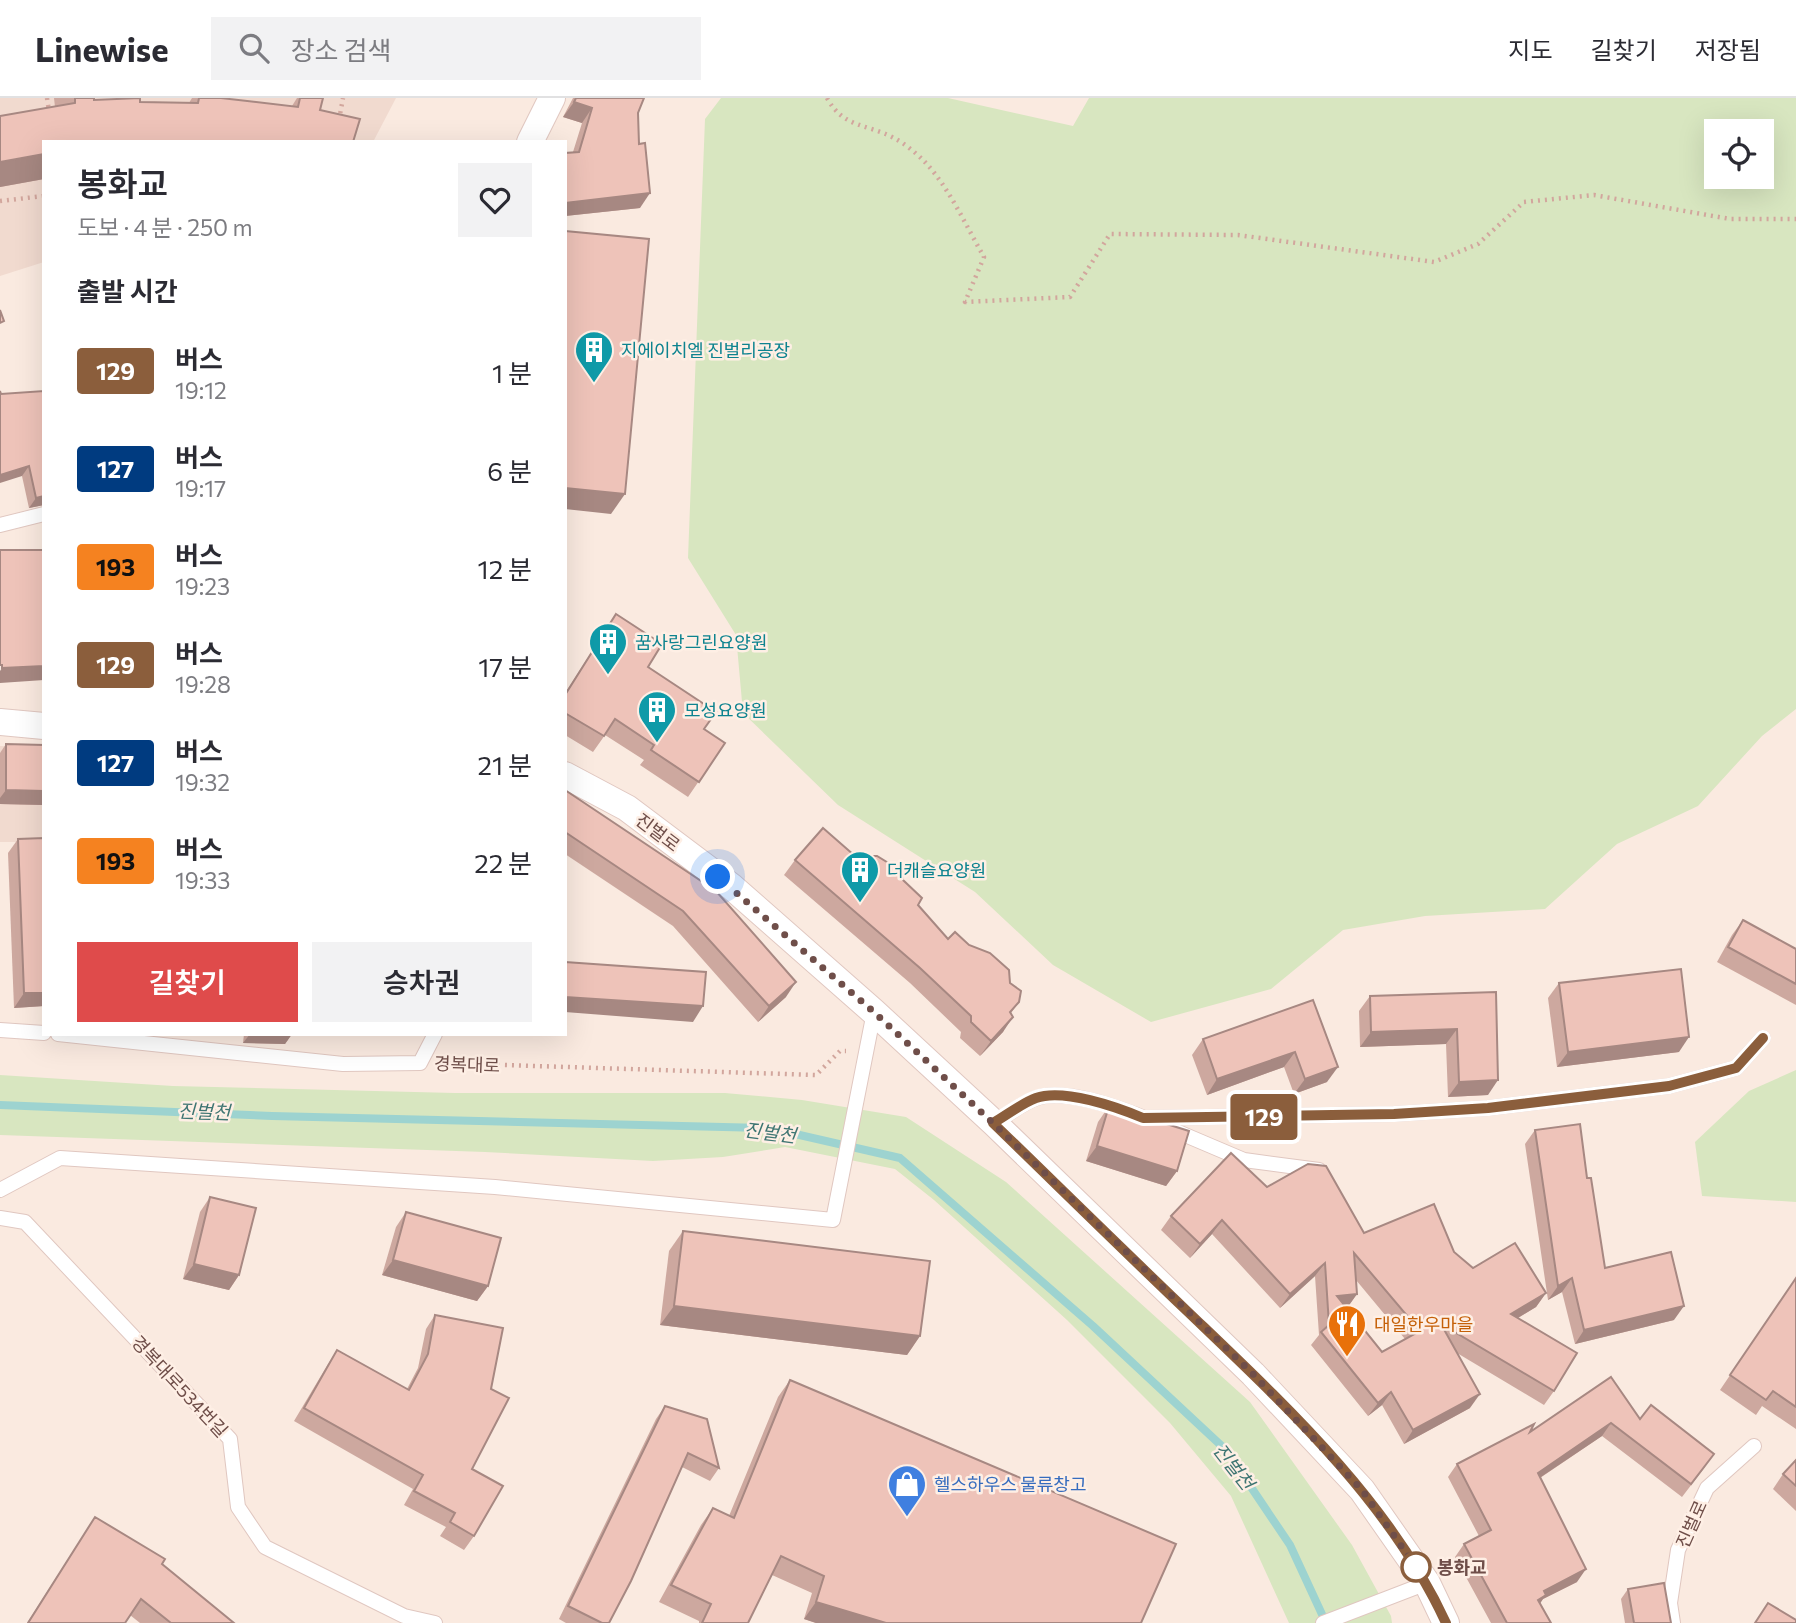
<!DOCTYPE html>
<html lang="ko">
<meta charset="utf-8">
<style>
:root{--surface:#fff;--page:#f2f2f3;--text:#2b2b33;--muted:#7c7c81;--line:#e1e1e2;--accent:#df4b4b}
body{margin:0;font-family:Commissioner,"Noto Sans KR",sans-serif;background:var(--page);color:var(--text);height:100vh;display:flex;flex-direction:column;font-size:26px;white-space:nowrap}
*{box-sizing:border-box;margin:0}
p{font-size:23px;color:var(--muted)}
.icon{flex:none;width:38px;height:38px;fill:none;stroke:currentColor;stroke-width:2;stroke-linecap:round;stroke-linejoin:round}
.map{position:relative;flex:1;overflow:hidden}
.panel{position:absolute;left:42px;top:42px;width:525px;height:896px;display:flex;flex-direction:column;background:var(--surface);border-radius:0px;box-shadow:0 7px 28px #0002}
.panel>*{flex:none}
.badge{padding:0 14px;border-radius:5px;font-size:24px;line-height:46px}
.tools{position:absolute;left:1704px;top:21px;display:grid;gap:14px}
.tools a{display:grid;place-items:center;width:70px;height:70px;border-radius:0px;background:var(--surface);box-shadow:0 7px 28px #0002;font-size:35px}
.you{position:absolute;width:35px;height:35px;margin:-18px;border:5px solid #fff;border-radius:50%;background:#1a73e8;box-shadow:0 0 0 10px #1a73e833}
.map>.badge{position:absolute;translate:-50% -50%;box-shadow:0 0 0 4px #fff}
h2{padding:0 35px;font-size:26px;line-height:63px}
.round{display:grid;place-items:center;flex:none;width:74px;height:74px;border-radius:0px;background:var(--page)}
.summary{display:flex;align-items:center;justify-content:space-between;height:119px;padding:0 35px}
h1{font-size:33px;font-weight:600;line-height:52px}
.cta{display:flex;gap:14px;margin-top:auto;padding:14px 35px}
.cta a{flex:1;height:80px;border-radius:0px;background:var(--accent);color:#fff;font-size:28px;font-weight:600;line-height:80px;text-align:center}
.cta a+a{background:var(--page);color:var(--text)}
ul{padding:0;list-style:none}
li{display:flex;align-items:center;gap:21px;height:98px;padding:0 35px}
li div{flex:1}
li b{display:block;font-size:26px}
li em{font-style:normal}
li .badge{min-width:77px;font-weight:700;text-align:center}
header{display:flex;align-items:center;gap:42px;box-sizing:border-box;height:98px;padding:0 35px;background:var(--surface);border-bottom:2px solid var(--line)}
header strong{font-size:33px}
nav{display:flex;gap:38px;margin-inline-start:auto;font-size:24px}
.search{width:490px;height:63px;background:var(--page);display:flex;align-items:center;gap:18px;box-sizing:border-box;padding:0 24px;border-radius:0px;color:var(--muted);font-size:26px}
.map>svg:first-child{display:block}
</style>
<header>
<strong>Linewise</strong>
<div class="search"><svg class="icon" aria-label="search" viewBox="0 0 24 24"><circle cx="10" cy="10" r="6"/><path d="M15 15l6 6"/></svg>장소 검색</div>
<nav><a>지도</a><a>길찾기</a><a>저장됨</a></nav>
</header>
<div class="map">
<svg width="1796" height="1525" viewBox="0 0 1796 1525">
<rect width="100%" height="100%" fill="#faeae0"/>
<g fill="#f1dacf">
<polygon points="0,0 396,0 373,44 44,44 44,164 0,178"/>
<polygon points="0,648 44,649 44,744 0,744"/>
</g>
<g fill="#d8e6c0" fill-rule="evenodd">
<path d="M721 0H948L1073 28 1089 0H1796V611L1762 638 1698 708 1617 746 1545 811 1425 818 1343 832 1271 891 1151 924 1053 867 975 794 838 707 743 615 736 537 688 460 705 21ZM1717 33H1762V79H1717Z"/>
<polygon points="1796,972 1796,1104 1702,1098 1695,1044 1749,993"/>
<polygon points="0,977 173,988 455,995 725,995 802,1002 906,1019 1006,1084 1250,1304 1352,1447 1391,1518 1392,1525 1289,1525 1231,1398 1170,1325 1067,1222 934,1102 895,1071 785,1049 723,1059 653,1063 485,1054 0,1037"/>
</g>
<g fill="none" stroke-linecap="round" stroke-linejoin="round">
<polyline stroke="#9dd3d0" stroke-width="8" points="0,1007 272,1018 769,1030 900,1060 1093,1228 1226,1352 1290,1447 1326,1525"/>
<defs>
<g id="service">
<polyline points="0,427 44,416"/>
<polyline points="0,932 44,935"/>
<polyline points="58,936 343,966 420,965 435,936"/>
<polyline points="1143,1020 1394,1016 1488,1010 1669,988 1736,970 1763,940"/>
<path d="M994 1025C1007 1017 1022 1005 1037 1000 1066 990 1122 1011 1149 1022"/>
<polyline points="1171,1031 1244,1062 1319,1072"/>
<polyline points="0,1092 60,1060 495,1089 833,1122 874,914"/>
<polyline points="0,1120 25,1124 230,1341 238,1409 265,1449 404,1518 435,1525"/>
<polyline points="1323,1525 1427,1485"/>
<polyline points="1673,1525 1670,1505 1678,1452 1707,1390 1754,1348"/>
</g>
<g id="minor">
<polyline points="530,44 552,0"/>
<polyline points="0,624 44,628"/>
<polyline points="565,677 627,710 732,789 874,914 994,1025 1253,1276 1362,1392 1427,1485 1446,1525"/>
</g>
</defs>
<use href="#service" stroke="#e0c7c0" stroke-width="16"/>
<use href="#minor" stroke="#e0c7c0" stroke-width="28"/>
<g stroke="#d2a69d" stroke-width="4.5" stroke-dasharray="2 5" stroke-linecap="butt">
<polyline points="47,0 49,13"/>
<path d="M827 0C843 30 868 26 894 40 904 45 916 55 924 63 949 89 966 128 984 159L965 204 1070 199 1110 136 1238 137 1434 164 1478 146 1524 104 1594 97 1730 121H1796"/>
<polyline points="339,22 343,0"/>
<polyline points="0,103 44,98"/>
<polyline points="442,965 816,977 840,953 846,953"/>
</g>
<use href="#service" stroke="#fff" stroke-width="14"/>
<use href="#minor" stroke="#fff" stroke-width="26"/>
</g>
<g fill="#cda89f" fill-rule="evenodd">
<polygon points="54,0 94,0 94,2 189,5 192,0 221,0 292,8 297,0 323,0 320,12 353,44 44,44 44,81 0,89 0,18 55,9"/>
<polygon points="573,0 644,0 638,15 640,110 565,118 565,55 573,54 582,25 563,19"/>
<polygon points="44,293 44,407 29,410 22,378 1,296"/>
<polygon points="616,516 648,569 704,631 725,645 688,699 640,667 644,662 605,637 593,654 565,637 565,595"/>
<polygon points="6,646 44,647 44,707 0,706 0,655"/>
<polygon points="565,692 786,899 758,924 673,828 565,756"/>
<polygon points="44,740 44,908 14,910 8,755 18,741"/>
<polygon points="855,758 903,782 918,807 948,841 1010,885 1019,904 1011,915 1003,934 980,958 960,940 961,934 910,885 784,777 795,762"/>
<polygon points="1743,822 1796,851 1796,907 1717,864 1732,837"/>
<polygon points="1559,885 1679,954 1557,969 1548,900"/>
<polygon points="1496,894 1488,997 1448,999 1446,946 1360,949 1359,913 1370,898"/>
<polygon points="1313,902 1327,984 1294,996 1284,969 1207,997 1192,957 1203,941"/>
<polygon points="244,936 292,936 285,946 243,945"/>
<polygon points="1109,1008 1177,1073 1166,1088 1086,1063 1098,1024"/>
<polygon points="1535,1032 1587,1080 1605,1170 1674,1222 1575,1246 1562,1194 1548,1202 1525,1046"/>
<path d="M1267 1089 1364 1135 1454 1154 1473 1170 1546 1195 1536 1209 1518 1220 1554 1293 1544 1307 1457 1255 1470 1310 1404 1346 1382 1307 1368 1318 1311 1247 1319 1237 1315 1178 1280 1210 1212 1136 1190 1160 1161 1132 1171 1118ZM1356 1182 1405 1241 1382 1254 1347 1210 1357 1196Z"/>
<polygon points="210,1099 239,1177 229,1192 183,1181 200,1114"/>
<polygon points="406,1114 488,1188 477,1203 382,1177 396,1129"/>
<polygon points="683,1133 920,1238 907,1257 660,1227 669,1153"/>
<polygon points="1796,1180 1796,1331 1762,1308 1756,1317 1720,1292"/>
<polygon points="435,1217 472,1371 474,1438 464,1452 440,1438 446,1429 404,1407 413,1391 294,1323 328,1266 337,1252 407,1291 418,1270 426,1231"/>
<polygon points="790,1282 1141,1525 816,1525 804,1521 812,1495 772,1477 748,1525 699,1525 699,1523 659,1504 701,1427 713,1410 729,1418 778,1299"/>
<polygon points="665,1308 719,1370 710,1383 682,1369 609,1525 566,1525 559,1521 656,1321"/>
<polygon points="1640,1321 1705,1369 1682,1399 1602,1338 1540,1380 1577,1484 1543,1501 1540,1505 1551,1525 1491,1525 1455,1459 1464,1446 1479,1438 1448,1379 1457,1366 1530,1334"/>
<polygon points="1796,1362 1796,1413 1773,1391 1783,1376"/>
<polygon points="95,1419 162,1466 234,1525 140,1525 130,1517 125,1525 27,1525"/>
<polygon points="1628,1491 1671,1525 1625,1525 1621,1501"/>
</g>
<g fill="#a78882">
<polygon points="574,4 592,10 582,25 563,19"/>
<polygon points="44,56 44,81 0,89 0,64"/>
<polygon points="650,95 640,110 565,118 565,105"/>
<polygon points="29,368 22,378 0,385 0,377"/>
<polygon points="565,390 625,396 611,416 565,411"/>
<polygon points="44,398 44,407 29,410 36,400"/>
<polygon points="44,568 44,582 0,585 0,573 2,570"/>
<polygon points="6,692 44,693 44,707 0,706 0,700"/>
<polygon points="796,884 786,899 758,924 769,908"/>
<polygon points="24,895 44,895 44,908 14,910"/>
<polygon points="565,899 703,908 693,924 565,914"/>
<polygon points="1013,919 1003,934 980,958 991,943"/>
<polygon points="1457,931 1446,946 1360,949 1371,934"/>
<polygon points="250,936 292,936 285,946 243,945"/>
<polygon points="1689,939 1679,954 1557,969 1568,954"/>
<polygon points="1295,954 1284,969 1207,997 1217,981"/>
<polygon points="1338,969 1327,984 1294,996 1305,981"/>
<polygon points="1498,982 1488,997 1448,999 1459,984"/>
<polygon points="1097,1048 1177,1073 1166,1088 1086,1063"/>
<polygon points="1222,1122 1212,1136 1190,1160 1200,1146"/>
<polygon points="393,1162 488,1188 477,1203 382,1177"/>
<polygon points="1325,1165 1315,1178 1280,1210 1290,1196"/>
<polygon points="194,1166 239,1177 229,1192 183,1181"/>
<polygon points="1572,1180 1562,1194 1548,1202 1558,1188"/>
<polygon points="1546,1195 1536,1209 1501,1230 1511,1216"/>
<polygon points="1357,1196 1347,1210 1337,1198"/>
<polygon points="674,1208 920,1238 907,1257 660,1227"/>
<polygon points="1684,1208 1674,1222 1575,1246 1584,1232"/>
<polygon points="1391,1294 1382,1307 1368,1318 1378,1305"/>
<polygon points="1480,1296 1470,1310 1404,1346 1413,1332"/>
<polygon points="1611,1325 1602,1338 1529,1387 1538,1375"/>
<polygon points="1586,1471 1577,1484 1543,1501 1537,1510 1529,1515 1544,1493"/>
<polygon points="816,1504 886,1525 816,1525 804,1521"/>
</g>
<g fill="#eec3b9" stroke="#a78882" stroke-width="2" fill-rule="evenodd">
<polygon points="75,0 94,0 94,2 140,0 140,4 198,5 199,0 221,0 298,9 300,0 323,0 320,12 360,21 353,44 160,44 160,43 44,44 44,56 0,64 0,18 75,5"/>
<polygon points="576,0 644,0 638,15 639,46 645,45 650,95 565,105 565,55 579,54 592,10 574,4"/>
<polygon points="565,133 649,141 625,396 565,390"/>
<polygon points="0,212 4,223 0,225"/>
<polygon points="0,293 1,296 44,293 44,398 36,400 29,368 0,377"/>
<polygon points="0,452 44,452 44,568 2,570 2,567 0,567"/>
<polygon points="616,516 662,546 648,569 716,614 704,631 725,645 699,684 651,652 654,647 615,621 604,638 565,615 565,597"/>
<polygon points="6,646 44,647 44,693 6,692"/>
<polygon points="565,692 716,793 796,884 769,908 683,813 565,734"/>
<polygon points="823,730 855,758 877,758 903,774 903,782 922,800 918,807 948,841 955,834 969,847 990,855 1009,872 1010,885 1021,893 1019,904 1010,914 1013,919 991,943 971,924 971,918 920,870 795,762"/>
<polygon points="44,740 44,895 24,895 18,741"/>
<polygon points="1743,822 1796,851 1796,886 1728,849"/>
<polygon points="565,864 706,874 703,908 565,899"/>
<polygon points="1681,871 1689,939 1568,954 1559,885"/>
<polygon points="1496,894 1498,982 1459,984 1457,931 1371,934 1370,898"/>
<polygon points="1313,902 1338,969 1305,981 1295,954 1217,981 1203,941"/>
<polygon points="1109,1008 1189,1033 1177,1073 1097,1048"/>
<polygon points="1580,1026 1587,1080 1591,1080 1605,1170 1671,1154 1684,1208 1584,1232 1572,1180 1558,1188 1535,1032"/>
<path d="M1231 1055 1267 1089 1308 1066 1326 1068 1364 1135 1434 1106 1454 1154 1473 1170 1515 1145 1546 1195 1511 1216 1577 1255 1554 1293 1441 1226 1480 1296 1413 1332 1391 1294 1378 1305 1321 1234 1329 1227 1325 1165 1290 1196 1222 1122 1200 1146 1171 1118ZM1354 1155 1420 1233 1382 1254 1337 1198 1357 1196Z"/>
<polygon points="210,1099 256,1110 239,1177 194,1166"/>
<polygon points="406,1114 501,1140 488,1188 393,1162"/>
<polygon points="683,1133 930,1163 920,1238 674,1208"/>
<polygon points="1796,1180 1796,1309 1773,1293 1766,1302 1730,1277"/>
<polygon points="435,1217 503,1230 491,1291 509,1300 472,1371 503,1388 474,1438 450,1424 455,1415 414,1393 423,1377 304,1310 337,1252 409,1292 428,1256"/>
<polygon points="1611,1279 1640,1321 1651,1307 1714,1356 1691,1386 1611,1325 1538,1375 1586,1471 1544,1493 1546,1497 1538,1502 1551,1525 1507,1525 1464,1446 1491,1432 1457,1366 1534,1326 1530,1334"/>
<polygon points="790,1282 1176,1446 1141,1525 886,1525 816,1504 824,1478 781,1458 748,1525 702,1525 711,1506 671,1487 713,1410 734,1420"/>
<polygon points="665,1308 707,1321 719,1370 688,1355 631,1483 609,1525 602,1525 568,1508"/>
<polygon points="1796,1362 1796,1388 1783,1376"/>
<polygon points="95,1419 165,1461 162,1466 234,1525 171,1525 141,1501 125,1525 28,1525"/>
<polygon points="1664,1485 1671,1525 1634,1525 1628,1491"/>
<polygon points="1768,1505 1796,1522 1796,1525 1755,1525"/>
</g>
<g fill="none" stroke-linecap="round" stroke-linejoin="round">
<defs>
<path id="line" d="M1446 1525C1390 1403 1283 1305 1187 1213 1122 1151 1058 1088 993 1025 1007 1017 1022 1005 1036 1000 1063 990 1117 1009 1143 1020L1394 1016 1488 1010 1669 988 1736 970 1763 940"/>
</defs>
<use href="#line" stroke="#fff" stroke-width="16"/>
<use href="#line" stroke="#8b5e3c" stroke-width="10"/>
<polyline stroke="#6f4e49" stroke-width="7" stroke-dasharray="0 12.6" points="718,779 874,914 993,1025 1253,1276 1362,1392 1416,1469"/>
</g>
<defs>
<symbol id="building-pin" viewBox="-11 -11 22 30"><path d="M0 17L-7.5 6A9.5 9.5 0 1 1 7.5 6Z" fill="#0f9aa8" stroke="#feefe5"/><path d="M-4-6H4V6H1V3H-1V6H-4ZM-2.5-4.3h1.7v1.8h-1.7ZM.8-4.3h1.7v1.8H.8ZM-2.5-1h1.7V.8h-1.7ZM.8-1h1.7V.8H.8Z" fill="#fff"/></symbol>
<symbol id="restaurant-pin" viewBox="-11 -11 22 30"><path d="M0 17L-7.5 6A9.5 9.5 0 1 1 7.5 6Z" fill="#e8710a" stroke="#feefe5"/><path d="M-5-6h1v4h1v-4h1v4h1v-4h1v5L-1.5 .5V6h-2V.5L-5-1ZM5-6V6H3V1.5H1.5Q1.5-4 5-6Z" fill="#fff"/></symbol>
<symbol id="shop-pin" viewBox="-11 -11 22 30"><path d="M0 17L-7.5 6A9.5 9.5 0 1 1 7.5 6Z" fill="#3f7fe0" stroke="#feefe5"/><path d="M-5-2.5h2.3a2.7 3.5 0 0 1 5.4 0H5L5.5 6h-11ZM-1.5-2.5h3a1.5 2.3 0 0 0-3 0Z" fill="#fff"/></symbol>
</defs>
<g fill-rule="evenodd">
<use href="#building-pin" x="572" y="230" width="44" height="60"/>
<use href="#building-pin" x="586" y="522" width="44" height="60"/>
<use href="#building-pin" x="635" y="590" width="44" height="60"/>
<use href="#building-pin" x="838" y="750" width="44" height="60"/>
<use href="#restaurant-pin" x="1325" y="1204" width="44" height="60"/>
<use href="#shop-pin" x="885" y="1364" width="44" height="60"/>
</g>
<circle fill="#fff" stroke="#8b5e3c" stroke-width="3.5" cx="1416" cy="1469" r="14"/>
<g text-anchor="middle" dominant-baseline="central" stroke-width="5" stroke-linejoin="round" paint-order="stroke">
<g font-size="18" fill="#0d838f" stroke="#feefe5" text-anchor="start">
<text x="621" y="252">지에이치엘 진벌리공장</text>
<text x="635" y="544">꿈사랑그린요양원</text>
<text x="684" y="612">모성요양원</text>
<text x="887" y="772">더캐슬요양원</text>
</g>
<g font-size="18" fill="#6f4e49" stroke="#feefe5">
<text transform="translate(658 734) rotate(37)">진벌로</text>
<text transform="translate(467 966) rotate(2)">경복대로</text>
<text transform="translate(180 1288) rotate(47)">경복대로534번길</text>
<text transform="translate(1691 1426) rotate(-66)">진벌로</text>
</g>
<g font-size="18" fill="#c56008" stroke="#feefe5" text-anchor="start">
<text x="1374" y="1226">대일한우마을</text>
</g>
<g font-size="18" fill="#366cbe" stroke="#feefe5" text-anchor="start">
<text x="934" y="1386">헬스하우스 물류창고</text>
</g>
<g font-size="18" font-weight="bold" fill="#6f4e49" stroke="#feefe5" text-anchor="start">
<text x="1437" y="1469">봉화교</text>
</g>
<g font-size="19" font-style="italic" fill="#3e7572" stroke="#feefe5">
<text transform="translate(204 1013) rotate(2)">진벌천</text>
<text transform="translate(770 1034) rotate(7)">진벌천</text>
<text transform="translate(1234 1368) rotate(52)">진벌천</text>
</g>
</g>
</svg>
<div class="tools">
<a><svg class="icon" aria-label="locate" viewBox="0 0 24 24"><circle cx="12" cy="12" r="6"/><path d="M12 2v4M12 18v4M2 12h4M18 12h4"/></svg></a>
</div>
<div class="you" style="left:718px;top:779px"></div>
<b class="badge" style="left:1264px;top:1019px;background:#8b5e3c;color:#fff">129</b>
<section class="panel">
<div class="summary"><div><h1>봉화교</h1><p>도보 · 4 분 · 250 m</p></div><a class="round"><svg class="icon" aria-label="heart" viewBox="0 0 24 24"><path d="M12 20l-8-8c-3-5 5-10 8-4 3-6 11-1 8 4z"/></svg></a></div>
<h2>출발 시간</h2>
<ul>
<li><span class="badge" style="background:#8b5e3c;color:#fff">129</span><div><b>버스</b><p>19:12</p></div><em>1 분</em></li>
<li><span class="badge" style="background:#003b80;color:#fff">127</span><div><b>버스</b><p>19:17</p></div><em>6 분</em></li>
<li><span class="badge" style="background:#f58220;color:#111">193</span><div><b>버스</b><p>19:23</p></div><em>12 분</em></li>
<li><span class="badge" style="background:#8b5e3c;color:#fff">129</span><div><b>버스</b><p>19:28</p></div><em>17 분</em></li>
<li><span class="badge" style="background:#003b80;color:#fff">127</span><div><b>버스</b><p>19:32</p></div><em>21 분</em></li>
<li><span class="badge" style="background:#f58220;color:#111">193</span><div><b>버스</b><p>19:33</p></div><em>22 분</em></li>
</ul>
<div class="cta"><a>길찾기</a><a>승차권</a></div>
</section>
</div>
